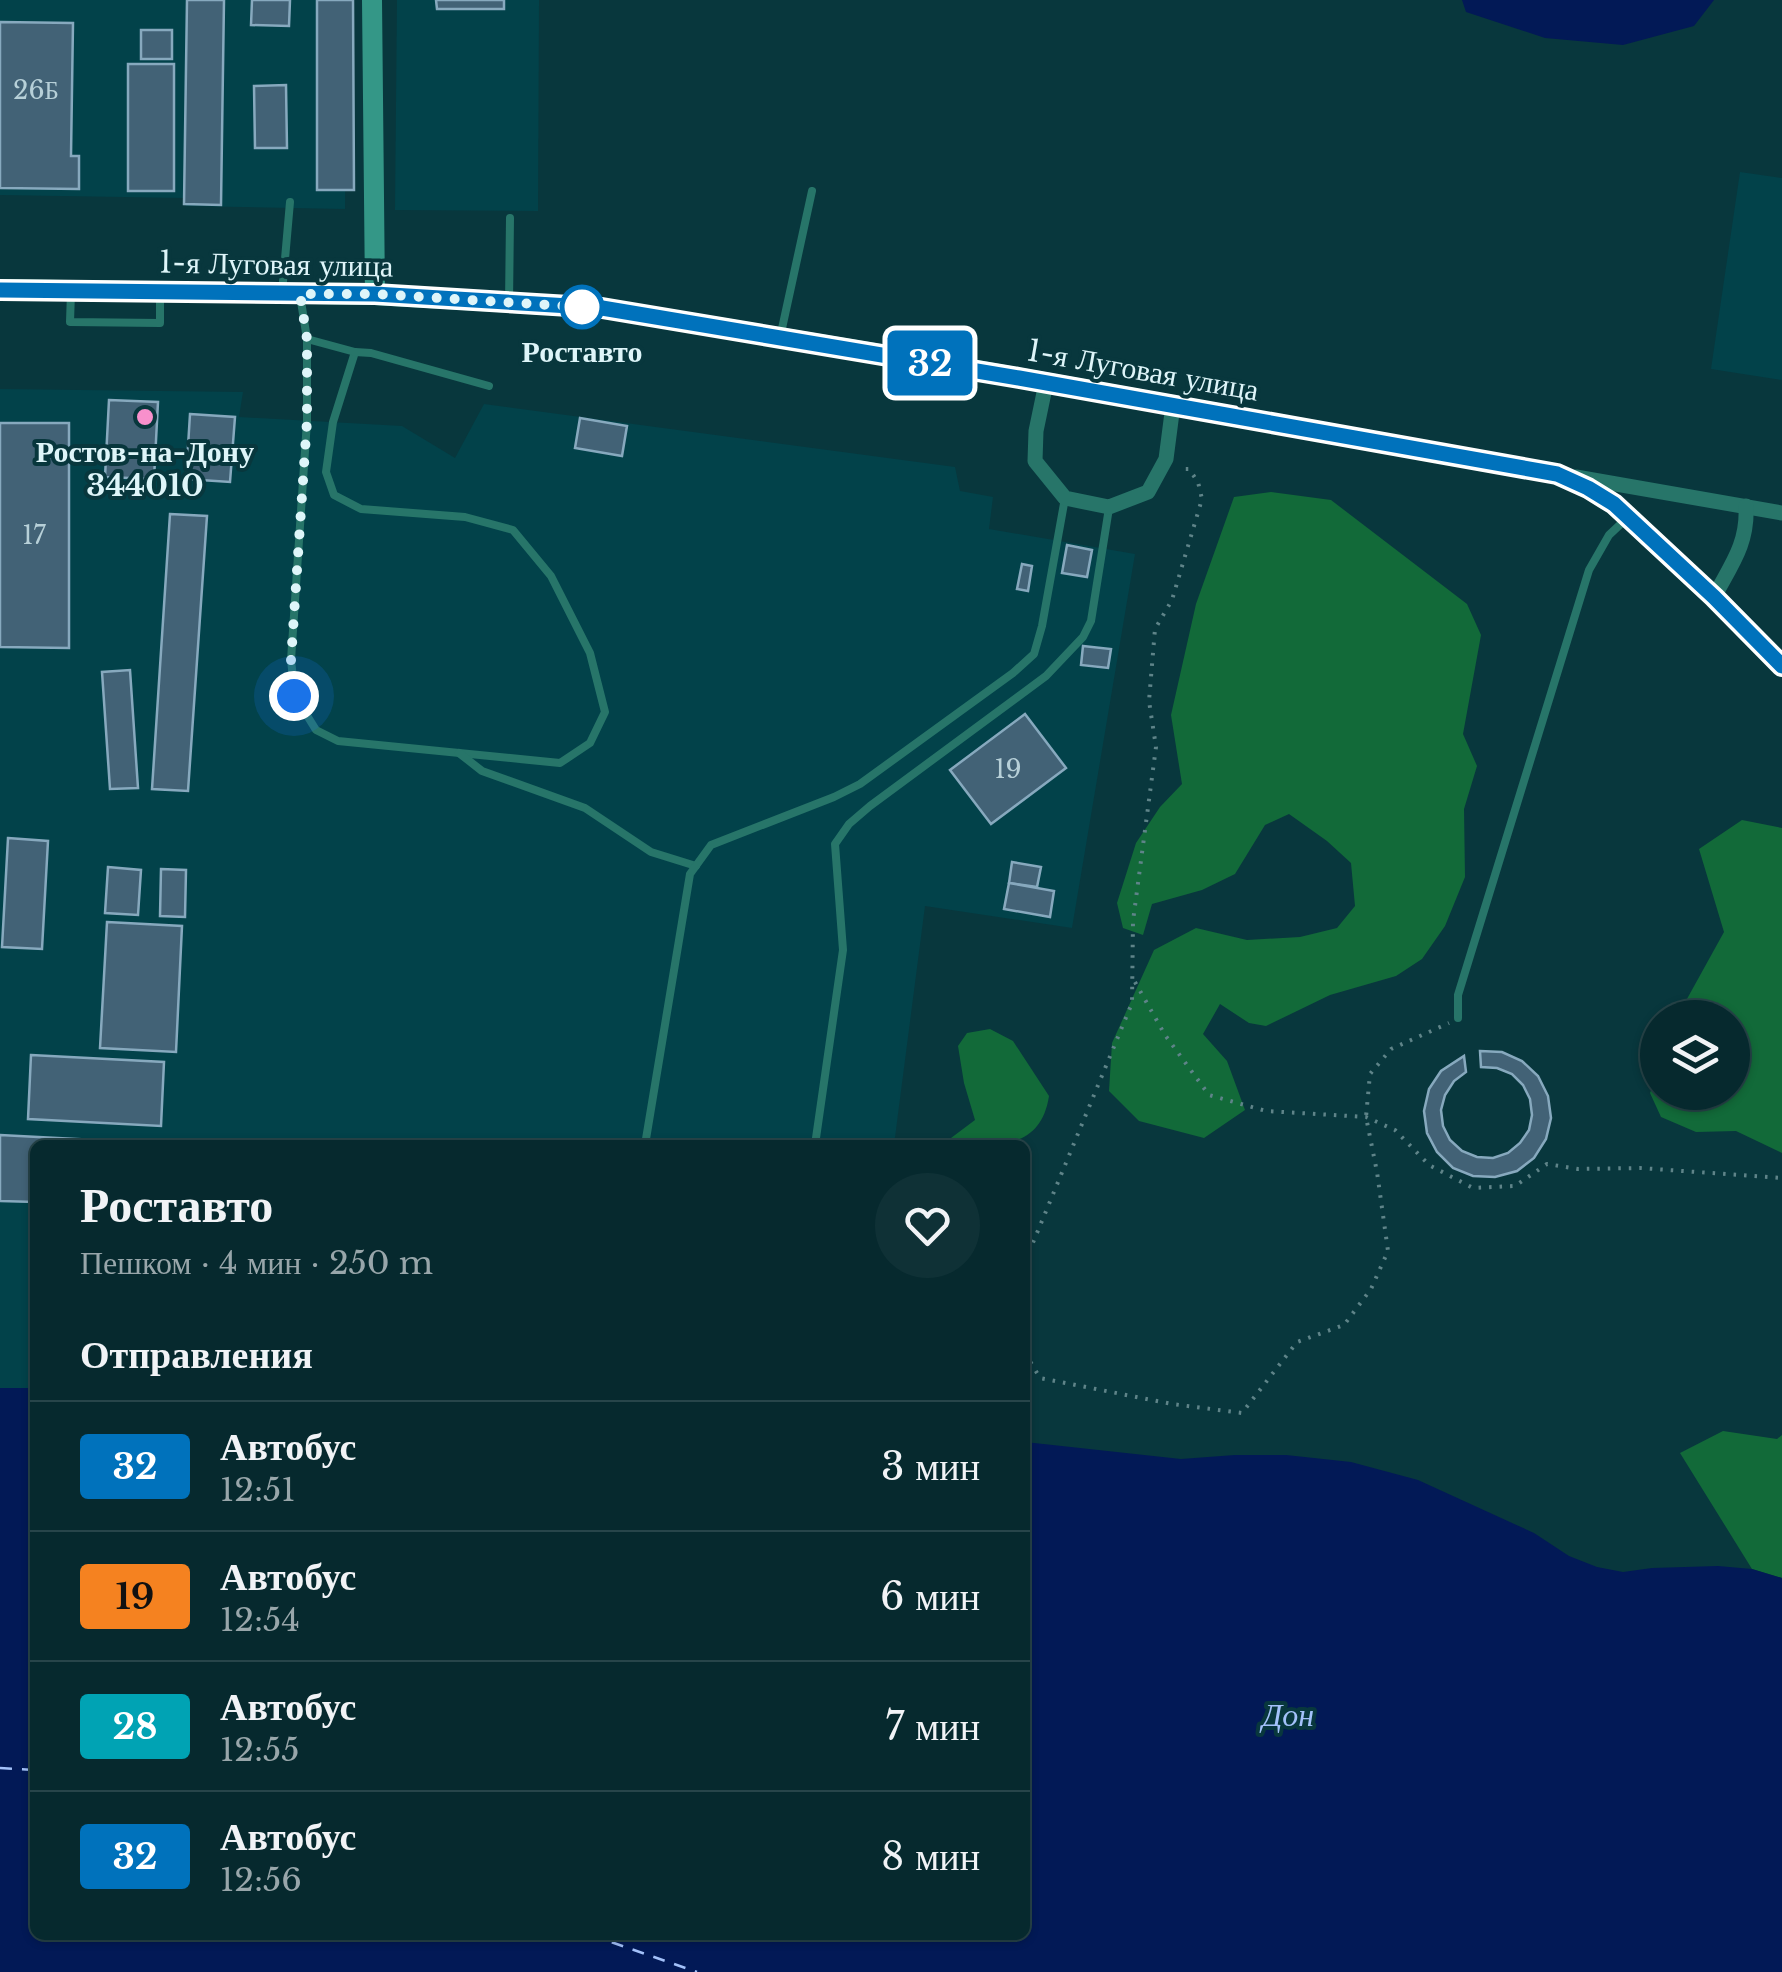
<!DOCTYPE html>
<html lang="ru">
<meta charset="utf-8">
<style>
:root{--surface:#06292e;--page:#0f3136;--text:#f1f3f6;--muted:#98a6aa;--line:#27454a}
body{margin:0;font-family:"Libre Baskerville",serif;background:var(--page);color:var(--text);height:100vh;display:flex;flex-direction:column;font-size:38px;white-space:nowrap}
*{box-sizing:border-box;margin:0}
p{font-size:32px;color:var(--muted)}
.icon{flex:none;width:55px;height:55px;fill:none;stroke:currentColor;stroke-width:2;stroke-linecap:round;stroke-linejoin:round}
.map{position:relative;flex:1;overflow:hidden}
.panel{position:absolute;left:30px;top:1140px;width:1000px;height:800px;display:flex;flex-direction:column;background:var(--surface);border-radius:15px;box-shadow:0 2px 8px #0004,0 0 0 2px var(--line)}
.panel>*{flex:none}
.badge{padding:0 20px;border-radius:8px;font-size:35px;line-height:65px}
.buttons{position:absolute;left:1640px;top:1000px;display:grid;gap:20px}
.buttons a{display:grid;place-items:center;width:110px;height:110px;border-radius:50%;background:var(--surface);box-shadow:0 2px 8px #0004,0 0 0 2px var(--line);font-size:50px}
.you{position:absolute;width:50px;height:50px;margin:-25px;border:8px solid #fff;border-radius:50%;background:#1a73e8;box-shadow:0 0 0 15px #1a73e833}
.map>.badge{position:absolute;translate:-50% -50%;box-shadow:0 0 0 5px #fff}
h2{padding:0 50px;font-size:38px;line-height:90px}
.round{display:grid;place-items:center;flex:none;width:105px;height:105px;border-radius:52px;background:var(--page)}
.overview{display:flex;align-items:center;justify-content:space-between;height:170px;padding:0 50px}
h1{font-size:48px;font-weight:700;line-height:75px}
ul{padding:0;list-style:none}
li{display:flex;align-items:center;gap:30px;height:130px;padding:0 50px;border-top:2px solid var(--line)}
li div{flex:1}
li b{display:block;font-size:38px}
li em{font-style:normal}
li .badge{min-width:110px;font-weight:700;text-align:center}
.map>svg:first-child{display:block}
</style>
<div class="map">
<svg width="1782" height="1972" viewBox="0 0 1782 1972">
<rect width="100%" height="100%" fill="#08373d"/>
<g fill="#02424a">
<polygon points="0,0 347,0 345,209 186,206 185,198 0,195"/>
<polygon points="397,0 539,0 538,211 395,210"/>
<polygon points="1740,172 1782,178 1782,380 1711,369"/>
<polygon points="0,389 243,392 239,417 402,426 455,458 484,404 955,467 960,491 993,497 989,529 1135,554 1072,928 925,906 894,1145 35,1145 35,1388 0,1388"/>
</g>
<g fill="#126a39">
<polygon points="1271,492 1331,500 1467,604 1481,635 1463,734 1477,766 1464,809 1465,877 1445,926 1422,959 1396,976 1330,995 1266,1026 1249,1023 1220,1004 1203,1034 1227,1061 1245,1110 1204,1138 1139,1121 1109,1091 1112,1043 1154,950 1196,928 1247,940 1300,937 1337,928 1355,906 1351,863 1327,841 1289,814 1265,825 1235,874 1202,890 1152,904 1143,935 1123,928 1117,903 1136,843 1160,807 1182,784 1171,715 1196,604 1234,497"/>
<polygon points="1742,820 1782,828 1782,1153 1736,1131 1696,1132 1661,1117 1650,1093 1657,1074 1658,1092 1732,1092 1732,1018 1677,1017 1724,932 1699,849"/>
<path d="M990 1029 1013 1041 1049 1096C1040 1154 990 1145 944 1145L947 1141 975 1120 964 1083 958 1046 967 1033Z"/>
<polygon points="1723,1431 1777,1439 1782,1435 1782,1578 1752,1569 1680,1453"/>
</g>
<g fill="#021956">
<polygon points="1462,0 1714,0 1694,26 1623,45 1545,38 1466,12"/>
<polygon points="0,1388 35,1388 35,1935 1025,1935 1025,1442 1181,1459 1235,1455 1286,1455 1351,1462 1418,1480 1534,1533 1569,1556 1597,1567 1623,1572 1652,1568 1718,1566 1752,1569 1782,1578 1782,1972 0,1972"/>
</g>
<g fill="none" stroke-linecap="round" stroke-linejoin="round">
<g stroke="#a3c1f9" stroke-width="2.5" stroke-dasharray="12 10" stroke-linecap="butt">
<polyline points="0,1768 35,1770"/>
<polyline points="591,1935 697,1972"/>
</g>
</g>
<g fill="#426276" stroke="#87a9be" stroke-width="2.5">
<polygon points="187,0 224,0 221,205 184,204"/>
<polygon points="252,0 290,0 289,26 251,25"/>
<polygon points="317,0 353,0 354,190 317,190"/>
<polygon points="436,0 504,0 504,9 437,9"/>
<polygon points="0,22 73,23 71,156 79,156 79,189 0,188"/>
<rect x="141" y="30" width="31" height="29"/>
<rect x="128" y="64" width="46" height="127"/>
<polygon points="286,85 287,148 255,148 254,86"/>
<polygon points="109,400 158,402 154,479 105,477"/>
<polygon points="190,414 235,417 230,482 186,479"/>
<polygon points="580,418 627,426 622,456 575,448"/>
<polygon points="0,423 69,423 69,648 0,647"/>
<polygon points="170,514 207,516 188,791 152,789"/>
<polygon points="1067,545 1092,550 1087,577 1062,573"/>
<polygon points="1022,564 1032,566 1028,591 1017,589"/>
<polygon points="1083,646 1111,649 1108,668 1081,665"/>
<polygon points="130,670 138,788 110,789 102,672"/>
<polygon points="1025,714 1066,768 991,824 950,770"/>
<polygon points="8,838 48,841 42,949 2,947"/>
<polygon points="1012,862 1041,867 1037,887 1009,883"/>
<polygon points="108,867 141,870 138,915 105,913"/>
<polygon points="161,869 186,870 185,917 160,916"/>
<polygon points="1009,883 1054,891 1050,917 1004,909"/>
<polygon points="107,922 182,926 176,1052 100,1048"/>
<polygon points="1480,1051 1502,1052 1522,1061 1538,1076 1548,1096 1551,1118 1546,1139 1534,1158 1517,1171 1495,1177 1473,1176 1453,1168 1437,1152 1427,1133 1424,1111 1429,1089 1441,1071 1464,1056 1466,1072 1454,1081 1445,1095 1441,1110 1443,1126 1450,1140 1462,1151 1477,1157 1493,1158 1508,1153 1520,1143 1529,1130 1532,1115 1530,1099 1523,1085 1512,1074 1497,1068 1481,1067"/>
<polygon points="31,1055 164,1062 161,1126 28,1119"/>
<polygon points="0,1135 114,1141 114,1145 35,1145 35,1202 0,1201"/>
</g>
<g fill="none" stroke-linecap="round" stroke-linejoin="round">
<g stroke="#5f8489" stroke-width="4" stroke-dasharray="2.5 8" stroke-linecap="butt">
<polyline points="1135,982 1165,1035 1209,1095 1266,1111 1366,1117 1395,1130 1429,1165 1473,1188 1515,1186 1547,1164 1578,1169 1640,1168 1782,1178"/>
<polyline points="1025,1262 1132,1003 1133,921 1156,747 1149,701 1155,629 1172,600 1202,499 1198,482 1189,469 1181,469"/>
<polyline points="1025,1353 1040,1378 1172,1404 1242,1413 1297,1342 1344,1325 1371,1289 1388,1251 1377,1172 1366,1117 1370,1074 1391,1049 1449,1023"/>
</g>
<g stroke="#277569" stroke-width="8">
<polyline points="71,292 70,322 160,323 160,296"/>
<polyline points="282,293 290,202"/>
<polyline points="300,295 307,339 307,421 291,660 295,696 316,730 338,741 560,763 590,743 605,712 590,653 551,576 513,530 465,517 361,509 334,495 326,472 333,422 355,352"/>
<polyline points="509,303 510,218"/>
<polyline points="781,333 812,191"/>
<polyline points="307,339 355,352 371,353 489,386"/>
<polyline points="459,753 482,771 585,808 651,852 696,866"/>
<polyline points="1458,1018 1458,995 1589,570 1609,535 1625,520"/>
<polyline points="645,1145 690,874 711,845 834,797 860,784 1013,673 1034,654 1042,626 1065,498"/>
<polyline points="815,1145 843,950 835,844 849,824 870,806 1046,676 1083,637 1091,621 1109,508"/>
</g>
<g stroke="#277569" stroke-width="15">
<polyline points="1046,383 1036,431 1035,461 1065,498 1109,507 1148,492 1166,459 1173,405"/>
<polyline points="1576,477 1782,513"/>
<path d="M1714 597C1731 565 1748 544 1746 506"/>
</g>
<g stroke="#349787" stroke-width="20">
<polyline points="372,0 375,295"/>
<polyline points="0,289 375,295 602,308 966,368 1557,474 1588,488 1613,504 1714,597 1782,666"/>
</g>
</g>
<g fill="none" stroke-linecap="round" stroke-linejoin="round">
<defs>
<polyline id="line" points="0,290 375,294 602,308 1019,378 1557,474 1588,488 1614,504 1714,597 1782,666"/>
</defs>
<use href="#line" stroke="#fff" stroke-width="22"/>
<use href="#line" stroke="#0072bc" stroke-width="15"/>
<polyline stroke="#def5f9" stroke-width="10" stroke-dasharray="0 18" points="294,696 291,660 307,421 307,339 300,294 375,294 582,307"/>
</g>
<circle fill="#fff" stroke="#0072bc" stroke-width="5" cx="582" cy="307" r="20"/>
<circle fill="#f890cc" stroke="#08373d" stroke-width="4" cx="145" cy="417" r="10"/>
<g text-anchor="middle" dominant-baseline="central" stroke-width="8" stroke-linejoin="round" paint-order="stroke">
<g font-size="25" fill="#b7d0d8">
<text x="36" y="90">26Б</text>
<text x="34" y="535">17</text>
<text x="1008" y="769">19</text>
</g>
<g font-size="30" fill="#def5f9" stroke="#08373d">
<text transform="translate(276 264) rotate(1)">1-я Луговая улица</text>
<text transform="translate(1143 370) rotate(10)">1-я Луговая улица</text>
</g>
<g font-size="30" font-weight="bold" fill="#def5f9" stroke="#08373d">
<text x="582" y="351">Роставто</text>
</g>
<g font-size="30" font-weight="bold" fill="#def5f9" stroke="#08373d">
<text x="145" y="451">Ростов-на-Дону<tspan x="145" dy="34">344010</tspan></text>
</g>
<g font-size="32" font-style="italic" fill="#a3c1f9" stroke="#08373d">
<text x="1288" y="1715">Дон</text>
</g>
</g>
</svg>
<div class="buttons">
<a><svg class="icon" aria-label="layers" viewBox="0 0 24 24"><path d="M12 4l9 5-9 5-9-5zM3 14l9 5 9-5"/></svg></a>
</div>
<div class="you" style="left:294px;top:696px"></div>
<b class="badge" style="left:930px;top:363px;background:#0072bc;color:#fff">32</b>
<section class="panel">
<div class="overview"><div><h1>Роставто</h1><p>Пешком · 4 мин · 250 m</p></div><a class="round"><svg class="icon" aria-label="heart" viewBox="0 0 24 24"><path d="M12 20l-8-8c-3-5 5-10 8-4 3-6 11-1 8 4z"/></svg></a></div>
<h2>Отправления</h2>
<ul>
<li><span class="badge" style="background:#0072bc;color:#fff">32</span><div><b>Автобус</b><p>12:51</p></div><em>3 мин</em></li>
<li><span class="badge" style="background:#f58220;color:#111">19</span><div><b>Автобус</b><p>12:54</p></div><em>6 мин</em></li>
<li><span class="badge" style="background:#00a3b4;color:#fff">28</span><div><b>Автобус</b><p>12:55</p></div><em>7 мин</em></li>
<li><span class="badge" style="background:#0072bc;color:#fff">32</span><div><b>Автобус</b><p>12:56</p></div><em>8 мин</em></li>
</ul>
</section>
</div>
